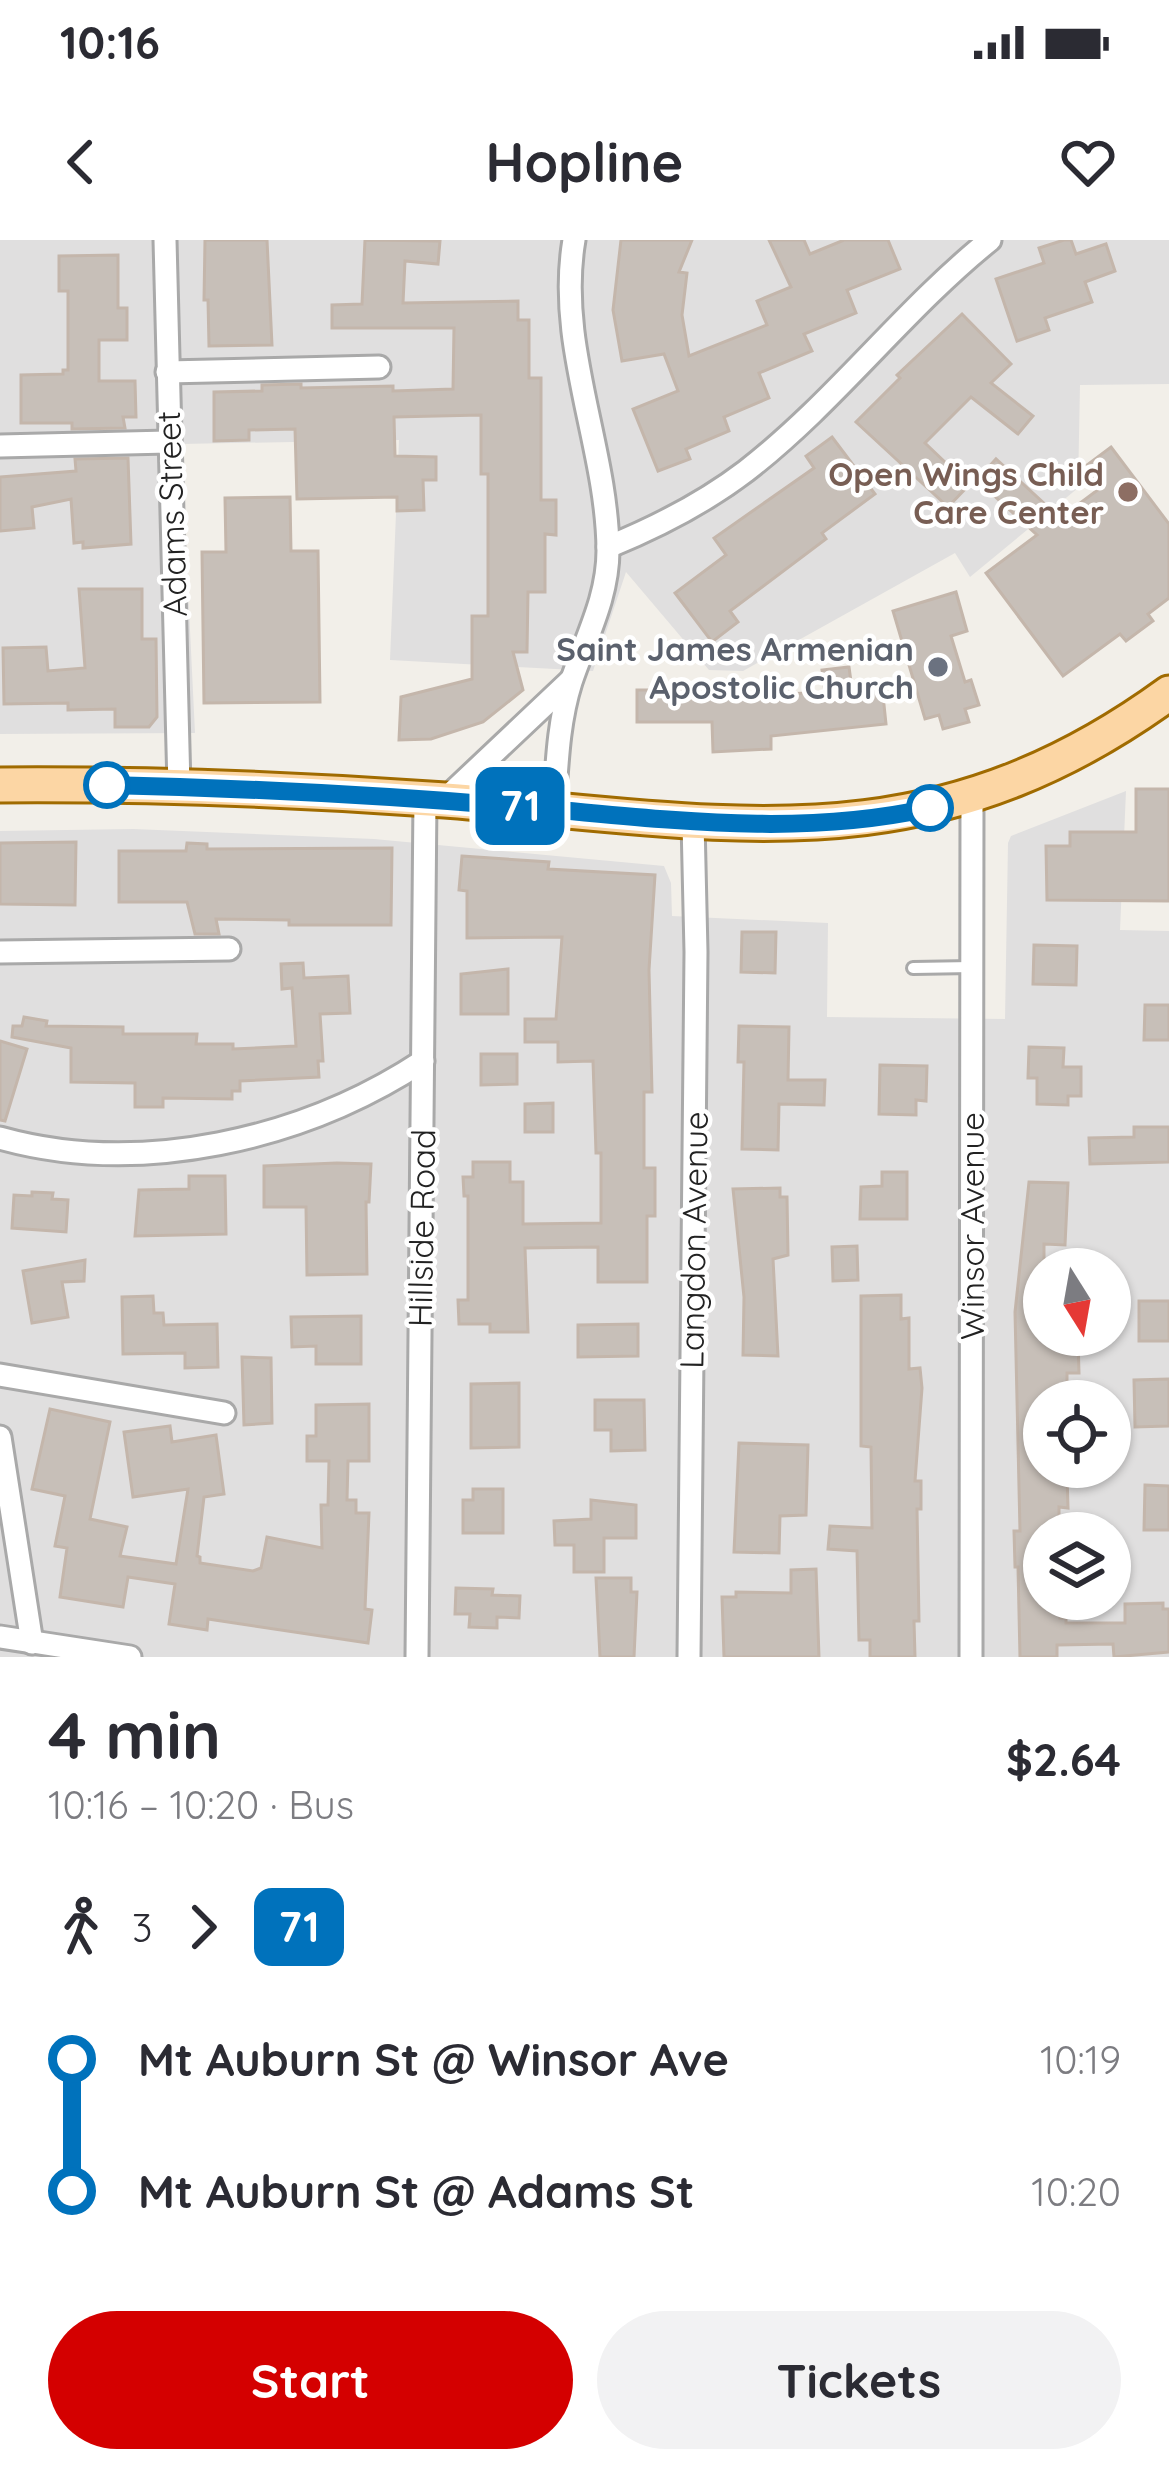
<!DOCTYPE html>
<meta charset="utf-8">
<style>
:root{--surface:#fff;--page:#f2f2f3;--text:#2b2b33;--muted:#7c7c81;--accent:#d40000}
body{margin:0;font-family:Quicksand,sans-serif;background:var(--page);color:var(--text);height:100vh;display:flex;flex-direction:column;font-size:45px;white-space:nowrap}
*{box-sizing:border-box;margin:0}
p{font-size:39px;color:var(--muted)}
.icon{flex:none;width:66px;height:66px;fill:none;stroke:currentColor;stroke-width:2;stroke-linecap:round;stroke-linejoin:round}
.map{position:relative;height:1417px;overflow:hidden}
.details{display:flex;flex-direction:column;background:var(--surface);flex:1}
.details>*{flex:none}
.badge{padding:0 24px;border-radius:18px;font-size:42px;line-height:78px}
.needle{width:78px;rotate:169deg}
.controls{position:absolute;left:1023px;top:1008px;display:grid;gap:24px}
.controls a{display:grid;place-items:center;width:108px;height:108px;border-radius:50%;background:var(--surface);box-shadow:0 3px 9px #0004;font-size:60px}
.map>.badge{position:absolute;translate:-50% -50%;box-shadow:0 0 0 6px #fff}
.legs{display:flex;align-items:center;gap:18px;height:132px;padding:0 48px;font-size:39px}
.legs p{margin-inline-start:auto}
.summary{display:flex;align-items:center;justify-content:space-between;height:204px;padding:0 48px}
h1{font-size:66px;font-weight:700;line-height:90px}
.primary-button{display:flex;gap:24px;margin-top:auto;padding:24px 48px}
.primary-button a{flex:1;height:138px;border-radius:72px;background:var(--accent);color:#fff;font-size:48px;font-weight:700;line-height:138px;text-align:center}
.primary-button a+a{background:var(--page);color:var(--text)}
ul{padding:0 48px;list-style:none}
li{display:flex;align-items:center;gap:42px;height:132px;font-size:45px}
li i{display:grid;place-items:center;width:18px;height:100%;margin:0 15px;background:currentColor}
li i::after{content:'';width:30px;height:30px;margin:-15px;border:9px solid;border-radius:50%;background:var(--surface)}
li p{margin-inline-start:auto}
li:first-child i{background:linear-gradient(#0000 50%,currentColor 0)}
li:last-child i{background:linear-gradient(currentColor 50%,#0000 0)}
.status{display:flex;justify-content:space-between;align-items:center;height:84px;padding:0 60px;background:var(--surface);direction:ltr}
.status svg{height:33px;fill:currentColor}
header{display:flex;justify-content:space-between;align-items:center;height:156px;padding:0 48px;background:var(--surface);font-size:54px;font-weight:700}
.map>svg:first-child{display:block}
</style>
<div class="status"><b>10:16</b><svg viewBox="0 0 49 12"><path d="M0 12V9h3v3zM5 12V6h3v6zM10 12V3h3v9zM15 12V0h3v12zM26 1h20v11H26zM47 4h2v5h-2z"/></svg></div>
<header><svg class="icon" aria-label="back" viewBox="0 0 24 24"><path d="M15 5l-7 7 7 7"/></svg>Hopline<svg class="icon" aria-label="heart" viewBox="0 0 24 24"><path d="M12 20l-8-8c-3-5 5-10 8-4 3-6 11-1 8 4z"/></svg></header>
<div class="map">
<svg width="1169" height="1417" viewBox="0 0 1169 1417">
<rect width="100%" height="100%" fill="#f2efe9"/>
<g fill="#e0dfdf" fill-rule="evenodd">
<polygon points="0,0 1169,0 1169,144 1080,145 1078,248 970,337 955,313 743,431 709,430 626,332 593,431 390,420 399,200 181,204 195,493 0,494"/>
<path d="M1126 551 1120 690 1169 691V1417H0V591L133 589 374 599 664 626 671 643 672 676 828 683 827 777 1005 779 1008 603 1011 596ZM1044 1029H1110V1095H1044ZM1044 1161H1110V1227H1044ZM1044 1293H1110V1359H1044Z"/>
</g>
<g fill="#c7bfb8" stroke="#c4b6ab" stroke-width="3">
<polygon points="205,0 267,0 272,105 209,106 208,60 204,60"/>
<polygon points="365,0 440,1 438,24 405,21 403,63 518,61 518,80 529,80 529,138 541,138 541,260 556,260 556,295 545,294 545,352 528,352 527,412 513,412 523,450 483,482 431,499 399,500 401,457 472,439 472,376 488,376 488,234 481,234 481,175 394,177 395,216 436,217 436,240 423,240 424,270 397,271 397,257 297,259 295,189 249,190 249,200 214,201 214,152 262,151 262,145 301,144 301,148 393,146 393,151 453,149 454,88 332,88 332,65 362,64"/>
<polygon points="621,0 692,0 679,32 687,33 682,75 689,116 767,85 757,61 791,47 769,0 804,0 810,14 844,0 888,0 900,29 847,50 856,73 804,94 812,111 759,133 769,158 724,177 729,191 686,209 690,219 658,231 633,169 678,151 664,114 622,121 613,70"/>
<polygon points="1064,0 1071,0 1076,14 1106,4 1115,31 1085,42 1092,62 1045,78 1049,90 1017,101 996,39 1044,23 1039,8"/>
<polygon points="118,15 118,68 127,68 127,100 99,100 99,141 135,141 136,177 123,177 125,188 72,189 72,183 21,183 21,135 63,134 63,130 68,130 68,51 59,51 59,16"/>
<polygon points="962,74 1011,124 991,143 1033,176 1018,194 971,157 925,203 969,245 948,267 856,182 900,138 897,135"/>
<polygon points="832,197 875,254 822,293 826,299 730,371 738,382 712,402 675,353 726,315 714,298 814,228 806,216"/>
<polygon points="1111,207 1169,284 1169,358 1148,374 1153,381 1126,401 1120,394 1063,436 986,333 1037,295 977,240 996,219 1060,278 1099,249 1083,228"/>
<polygon points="128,218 131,304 83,308 83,302 74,303 71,259 32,267 34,288 0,291 0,237 76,231 75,219"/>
<polygon points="290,257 291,311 318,311 320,462 204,463 202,312 226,312 225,258"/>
<polygon points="79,349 142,349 142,399 156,399 157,477 149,487 115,487 115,469 68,470 68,463 4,464 3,408 46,407 48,431 85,428"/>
<polygon points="956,352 967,391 951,396 965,442 971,440 979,465 965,469 969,482 943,489 939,475 925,479 893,371"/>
<polygon points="849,427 852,449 882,446 886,484 771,496 771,509 713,512 712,482 637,482 637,450 693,450 693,459 825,452 822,430"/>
<polygon points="1136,549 1169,549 1169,661 1047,660 1046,606 1070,606 1070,592 1136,592"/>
<polygon points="76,602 75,665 0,664 0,603"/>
<polygon points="187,603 207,604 207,609 392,608 391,685 289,685 289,680 216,679 219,694 195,694 187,662 119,662 119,611 186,611"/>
<polygon points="462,616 549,622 548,629 655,635 649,730 652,852 644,852 644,928 655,928 655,976 647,976 647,1042 598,1042 598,1007 525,1008 528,1092 490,1092 490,1084 459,1084 458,1060 468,1060 468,956 464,956 463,937 473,937 473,922 510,922 510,942 523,942 523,984 601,983 601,913 596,913 593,821 558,822 558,802 525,802 525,779 556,779 562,697 467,698 467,651 459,650"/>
<polygon points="742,692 776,692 775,733 741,732"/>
<polygon points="1034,705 1077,706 1076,745 1033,744"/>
<polygon points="303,723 304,738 348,736 350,773 320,774 323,821 318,821 319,837 240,841 240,851 232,851 232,859 163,858 163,867 135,867 135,843 71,842 71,808 12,797 13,786 22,786 24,777 47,781 46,786 123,787 123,794 197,794 196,804 233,804 233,809 296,806 292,748 282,749 281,724"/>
<polygon points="508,729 508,774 461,774 461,734"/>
<polygon points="1145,765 1169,765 1169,800 1144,800"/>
<polygon points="739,786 789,787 788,840 825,840 824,865 779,864 778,910 742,909 744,822 738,822"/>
<polygon points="0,801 27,809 5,881 0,880"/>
<polygon points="1029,807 1064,808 1063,827 1081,827 1081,856 1068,856 1068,865 1037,864 1037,838 1028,838"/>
<polygon points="481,814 517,814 517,844 481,845"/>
<polygon points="880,825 927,826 926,861 916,860 916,875 879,874"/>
<polygon points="553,863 553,892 525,892 525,864"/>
<polygon points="1134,887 1169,887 1169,922 1090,924 1089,898 1134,897"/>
<polygon points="337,923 371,924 369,962 366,962 367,1034 307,1035 306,967 264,967 264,926"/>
<polygon points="882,932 907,932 907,979 860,979 861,947 882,946"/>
<polygon points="189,936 225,936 226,994 135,996 139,950 189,949"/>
<polygon points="1029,942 1068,943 1065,1005 1044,1004 1044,1095 1059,1095 1059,1101 1078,1100 1079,1133 1067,1133 1067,1161 1044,1161 1044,1227 1060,1227 1060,1234 1067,1234 1068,1268 1059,1267 1059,1293 1044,1293 1044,1359 1060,1359 1060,1378 1066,1378 1066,1383 1125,1383 1125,1364 1163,1363 1163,1369 1169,1369 1169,1412 1114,1417 1113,1404 1057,1405 1057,1417 1020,1417 1018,1327 1015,1327 1014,1291 1020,1291 1015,1072"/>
<polygon points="780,948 780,957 787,957 788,1015 773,1019 778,1116 743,1115 744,1057 733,949"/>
<polygon points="32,952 53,953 52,959 68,960 66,992 12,988 14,955 32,956"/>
<polygon points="857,1006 858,1040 833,1041 832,1007"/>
<polygon points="85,1020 84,1041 62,1042 68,1077 32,1083 23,1031"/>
<polygon points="901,1055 901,1079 909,1078 909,1129 920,1128 922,1148 915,1241 921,1241 921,1269 917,1269 919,1381 914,1381 915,1417 870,1417 870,1400 859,1400 857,1311 828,1309 830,1286 872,1288 871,1207 861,1206 861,1056"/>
<polygon points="153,1056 154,1073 163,1073 164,1085 217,1084 218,1127 185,1128 185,1113 123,1114 122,1057"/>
<rect x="1139" y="1061" width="30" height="40"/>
<polygon points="361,1076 361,1124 316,1124 316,1106 292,1107 291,1077"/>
<polygon points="638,1084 638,1116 578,1117 578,1085"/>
<polygon points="242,1117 271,1118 272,1183 244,1185"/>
<polygon points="1169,1139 1169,1186 1135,1187 1134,1140"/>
<polygon points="519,1143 519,1207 471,1208 471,1144"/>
<polygon points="595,1160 644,1160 645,1210 611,1211 611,1190 595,1190"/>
<polygon points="369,1164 369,1221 348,1221 347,1260 356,1260 356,1273 369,1273 365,1369 372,1370 368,1403 208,1379 207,1390 169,1384 175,1344 128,1337 123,1367 60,1357 67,1308 55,1306 65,1256 32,1249 50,1169 110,1182 90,1279 127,1287 120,1316 176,1324 188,1249 133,1257 124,1192 170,1186 172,1202 216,1195 224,1254 204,1257 197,1316 200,1317 200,1323 253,1331 261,1328 267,1297 322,1308 321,1265 328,1265 329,1221 307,1221 307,1196 316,1196 316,1165"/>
<polygon points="739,1203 808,1205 806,1275 780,1276 779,1313 734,1312"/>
<polygon points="1145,1245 1169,1246 1169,1290 1144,1290"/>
<polygon points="473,1249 503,1249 503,1293 463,1293 463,1260 473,1260"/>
<polygon points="591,1260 636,1265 636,1298 604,1298 604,1332 574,1332 574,1305 555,1305 554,1281 591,1279"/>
<polygon points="816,1329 819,1417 724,1417 722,1357 736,1357 736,1352 791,1353 791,1330"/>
<polygon points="596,1338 631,1338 631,1352 637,1352 634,1417 600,1417"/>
<polygon points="456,1348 493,1349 492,1355 520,1356 519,1378 497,1377 497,1388 469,1387 470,1374 455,1374"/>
</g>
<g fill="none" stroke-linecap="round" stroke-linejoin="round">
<defs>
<polyline id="service" points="913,728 972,727"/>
<g id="minor">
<polyline points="165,0 179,547"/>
<polyline points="167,132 379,127"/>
<polyline points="0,206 168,202"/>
<path d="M608 307C657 287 704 263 746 231 835 162 903 70 990 0"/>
<polyline points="444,560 571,440"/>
<path d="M554 569C557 526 558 483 571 442 586 397 608 358 608 310 607 206 556 105 574 0"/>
<polyline points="0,712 229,709"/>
<path d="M0 898C140 937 303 900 423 821"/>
<polyline points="0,1135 224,1173"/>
<polyline points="0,1197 32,1403"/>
<polyline points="0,1397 130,1417"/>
<polyline points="417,1417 425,559"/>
<polyline points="689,1417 696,712 693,582"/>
<polyline points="971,1417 972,555"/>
</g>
<path id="primary" d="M0 545C148 544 297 549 445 560 724 582 923 632 1169 453"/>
</defs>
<use href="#service" stroke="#a9a9a9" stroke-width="16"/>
<use href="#minor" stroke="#a9a9a9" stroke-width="27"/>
<use href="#primary" stroke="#a06b00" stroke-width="39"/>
<use href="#service" stroke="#fff" stroke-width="10"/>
<use href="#minor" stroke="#fff" stroke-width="21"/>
<use href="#primary" stroke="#fcd6a4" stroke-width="33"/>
</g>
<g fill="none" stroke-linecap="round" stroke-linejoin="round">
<defs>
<path id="line-1" d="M107 545C242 548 377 555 511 566 652 577 790 599 930 568"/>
</defs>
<use href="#line-1" stroke="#fff" stroke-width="27"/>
<use href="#line-1" stroke="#0072bc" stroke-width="18"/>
</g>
<circle fill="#8d6e63" stroke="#fff" stroke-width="4.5" cx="1128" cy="252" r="12"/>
<circle fill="#6b7280" stroke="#fff" stroke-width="4.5" cx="938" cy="427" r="12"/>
<g fill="#fff" stroke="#0072bc" stroke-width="6">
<circle cx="107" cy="545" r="21"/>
<circle cx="930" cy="568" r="21"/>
</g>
<g text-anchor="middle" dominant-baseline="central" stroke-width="9" stroke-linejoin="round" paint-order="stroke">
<g font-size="33" font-weight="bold" fill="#785e54" stroke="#fff" text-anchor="end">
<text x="1104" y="233">Open Wings Child<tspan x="1104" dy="38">Care Center</tspan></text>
</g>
<g font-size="33" fill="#222" stroke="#fff">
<text transform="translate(171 274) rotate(-92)">Adams Street</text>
<text transform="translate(971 986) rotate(-90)">Winsor Avenue</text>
<text transform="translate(421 988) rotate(-89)">Hillside Road</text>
<text transform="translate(693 1000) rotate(-89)">Langdon Avenue</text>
</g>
<g font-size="33" font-weight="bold" fill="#5b616d" stroke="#fff" text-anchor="end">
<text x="914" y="408">Saint James Armenian<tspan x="914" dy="38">Apostolic Church</tspan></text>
</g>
</g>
</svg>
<div class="controls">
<a><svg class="needle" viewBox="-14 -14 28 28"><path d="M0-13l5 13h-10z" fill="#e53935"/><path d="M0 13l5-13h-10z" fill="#7c7c81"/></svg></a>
<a><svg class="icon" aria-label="locate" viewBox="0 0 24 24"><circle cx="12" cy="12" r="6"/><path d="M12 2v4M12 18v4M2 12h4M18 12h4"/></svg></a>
<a><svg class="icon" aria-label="layers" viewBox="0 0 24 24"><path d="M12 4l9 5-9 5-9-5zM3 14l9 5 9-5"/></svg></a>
</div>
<b class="badge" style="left:520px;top:566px;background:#0072bc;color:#fff">71</b>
</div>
<section class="details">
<div class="summary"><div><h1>4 min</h1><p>10:16 – 10:20 · Bus</p></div><b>$2.64</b></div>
<div class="legs"><svg class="icon" aria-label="walk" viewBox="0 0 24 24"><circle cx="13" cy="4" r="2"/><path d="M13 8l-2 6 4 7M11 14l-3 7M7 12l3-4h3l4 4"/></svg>3<svg class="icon" aria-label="forward" viewBox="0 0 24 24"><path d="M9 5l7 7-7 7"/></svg><b class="badge" style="background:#0072bc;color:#fff">71</b></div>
<ul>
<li><i style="color:#0072bc"></i><b>Mt Auburn St @ Winsor Ave</b><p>10:19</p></li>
<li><i style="color:#0072bc"></i><b>Mt Auburn St @ Adams St</b><p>10:20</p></li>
</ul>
<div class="primary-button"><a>Start</a><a>Tickets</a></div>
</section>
